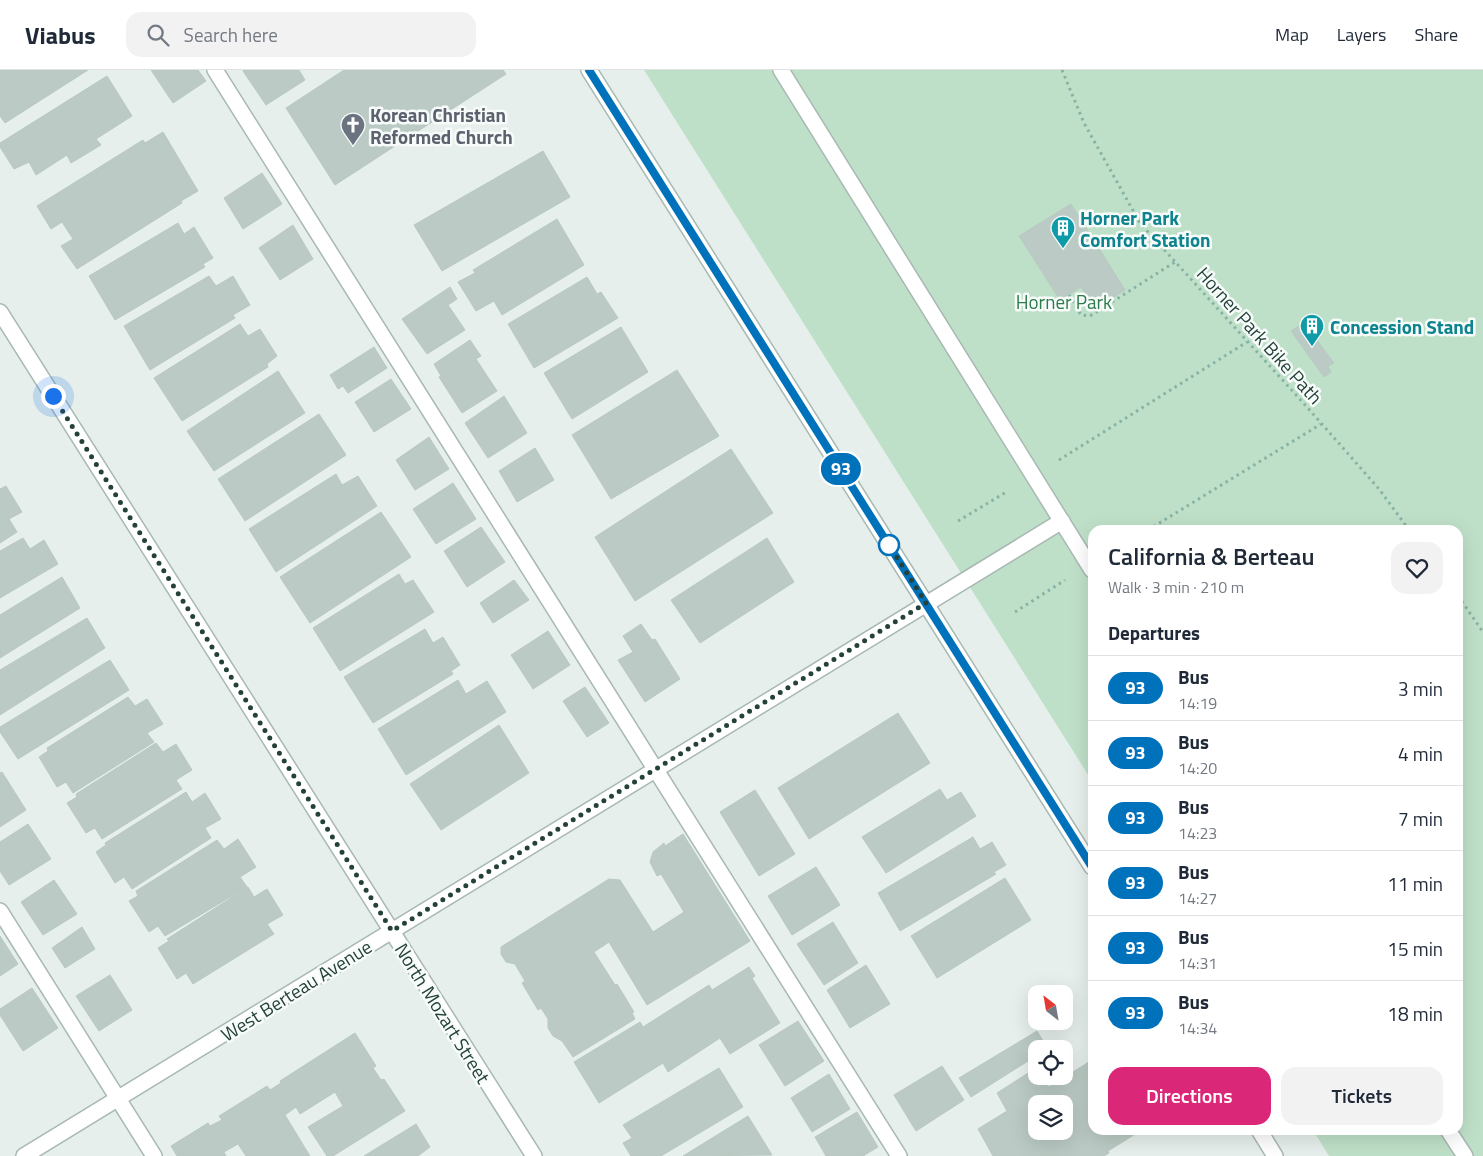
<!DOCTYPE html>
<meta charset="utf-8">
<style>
:root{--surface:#fff;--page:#f2f2f3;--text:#1f2937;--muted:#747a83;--line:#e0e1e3;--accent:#db2777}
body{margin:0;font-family:"Titillium Web",sans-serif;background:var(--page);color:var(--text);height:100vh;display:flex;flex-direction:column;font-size:19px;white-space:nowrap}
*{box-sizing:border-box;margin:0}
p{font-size:16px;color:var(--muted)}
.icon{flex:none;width:28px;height:28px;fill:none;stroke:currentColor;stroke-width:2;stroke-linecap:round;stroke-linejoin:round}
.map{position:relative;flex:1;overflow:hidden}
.panel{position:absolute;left:1088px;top:455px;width:375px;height:610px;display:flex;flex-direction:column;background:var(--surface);border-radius:15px;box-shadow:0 5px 20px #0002}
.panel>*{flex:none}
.badge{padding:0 10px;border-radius:16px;font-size:18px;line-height:32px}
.needle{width:32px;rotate:329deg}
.buttons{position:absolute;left:1028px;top:915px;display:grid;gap:10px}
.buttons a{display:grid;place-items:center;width:45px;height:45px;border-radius:10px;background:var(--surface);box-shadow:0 5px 20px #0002;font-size:25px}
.you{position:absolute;width:25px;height:25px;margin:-12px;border:4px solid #fff;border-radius:50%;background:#1a73e8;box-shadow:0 0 0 8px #1a73e833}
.map>.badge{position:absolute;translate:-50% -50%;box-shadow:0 0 0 2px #fff}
h2{padding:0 20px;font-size:19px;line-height:45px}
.round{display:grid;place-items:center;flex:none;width:52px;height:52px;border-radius:15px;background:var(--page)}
.overview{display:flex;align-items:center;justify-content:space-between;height:85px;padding:0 20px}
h1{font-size:24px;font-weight:600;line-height:38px}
.cta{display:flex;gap:10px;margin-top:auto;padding:10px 20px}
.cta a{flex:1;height:58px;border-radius:15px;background:var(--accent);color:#fff;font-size:20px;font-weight:600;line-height:58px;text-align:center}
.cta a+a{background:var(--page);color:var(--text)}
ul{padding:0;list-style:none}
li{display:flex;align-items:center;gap:15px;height:65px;padding:0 20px;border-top:1px solid var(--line)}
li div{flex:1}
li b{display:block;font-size:19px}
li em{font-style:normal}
li .badge{min-width:55px;font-weight:700;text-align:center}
header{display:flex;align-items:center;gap:30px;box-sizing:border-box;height:70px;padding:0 25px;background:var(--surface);border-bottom:1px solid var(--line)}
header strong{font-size:24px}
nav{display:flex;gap:28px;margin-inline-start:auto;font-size:18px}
.search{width:350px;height:45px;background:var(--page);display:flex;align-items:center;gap:12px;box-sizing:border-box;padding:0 18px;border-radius:15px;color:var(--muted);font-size:19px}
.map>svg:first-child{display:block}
</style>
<header>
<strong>Viabus</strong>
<div class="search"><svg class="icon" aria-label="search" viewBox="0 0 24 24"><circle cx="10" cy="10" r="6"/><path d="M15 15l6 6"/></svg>Search here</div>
<nav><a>Map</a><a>Layers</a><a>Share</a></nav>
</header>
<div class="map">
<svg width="1483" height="1086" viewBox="0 0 1483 1086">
<rect width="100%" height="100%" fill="#e6efeb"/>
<polygon fill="#bfe0c8" points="644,0 1483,0 1483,1086 1329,1086 1313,1060 1458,1060 1458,460 1092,460 1092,711"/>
<g fill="#bbcac4" stroke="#b8c9c2" fill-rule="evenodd">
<polygon points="0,0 88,0 5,53 0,46"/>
<polygon points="151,0 198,0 206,11 173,33"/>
<polygon points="244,0 299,0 305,10 266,35 243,1"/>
<polygon points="344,0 503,0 506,4 335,115 286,38"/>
<polygon points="107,6 132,46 96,69 101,75 71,93 67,85 36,105 29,92 14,99 0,77 0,73"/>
<polygon points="163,62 198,121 181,131 182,133 77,199 61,176 73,169 62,152 51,159 37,136 143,70 145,73"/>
<polygon points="543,81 570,127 442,201 414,155"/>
<polygon points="262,103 282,134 243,159 224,128"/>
<polygon points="1071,134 1125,220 1095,239 1081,217 1060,230 1019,166"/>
<polygon points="557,149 584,195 502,245 494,231 476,241 458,212 475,203 473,200"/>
<polygon points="178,153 184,164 194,157 213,188 203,194 205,197 115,250 89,206"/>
<polygon points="293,155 313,189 280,210 259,178"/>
<polygon points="209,206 216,216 233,206 250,235 233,245 235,248 150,300 124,256"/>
<polygon points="587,207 597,224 601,222 618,248 534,298 508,254"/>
<polygon points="450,217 457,229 448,235 465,260 427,284 402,249"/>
<polygon points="1304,253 1334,293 1328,296 1331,302 1324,307 1291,261"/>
<polygon points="240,254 248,266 260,259 277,286 267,294 268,297 182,351 154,308"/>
<polygon points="621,257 648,302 572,349 544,303"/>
<polygon points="470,270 481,286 476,289 497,321 462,343 439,307 441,306 434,294"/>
<polygon points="374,277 387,298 348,323 343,316 338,319 330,305"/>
<polygon points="677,300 719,366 611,429 572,365"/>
<polygon points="278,301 305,343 214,401 187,361"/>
<polygon points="391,309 411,339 374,362 355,332"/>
<polygon points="504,326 527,363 488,388 465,353"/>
<polygon points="319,344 346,385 245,451 218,409"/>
<polygon points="429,367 449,399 415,420 396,390"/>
<polygon points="535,378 554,410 517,432 499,401"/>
<polygon points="731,379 773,443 635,531 595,467"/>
<polygon points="336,404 342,415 358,406 377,436 276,502 249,459"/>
<polygon points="453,413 476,449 436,474 413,439"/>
<polygon points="6,416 22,442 9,449 17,462 0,473 0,419"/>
<polygon points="381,442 411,487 310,553 280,507"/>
<polygon points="481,457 505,492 467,517 444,481"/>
<polygon points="23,468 30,479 44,470 58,494 0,528 0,481"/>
<polygon points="767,468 794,512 700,573 671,530"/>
<polygon points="399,504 405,514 413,510 434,542 340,601 313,558"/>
<polygon points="62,507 80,538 0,588 0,545"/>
<polygon points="514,510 529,530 493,553 480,533"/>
<polygon points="87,548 105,578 0,645 0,600"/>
<polygon points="641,554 652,570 655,569 680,609 645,632 618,590 633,582 623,566"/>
<polygon points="425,559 433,573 443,567 460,595 451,601 453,604 373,653 344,607"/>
<polygon points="548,561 570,595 533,619 511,585"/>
<polygon points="110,590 129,620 18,689 0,662 0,657"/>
<polygon points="458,610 466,624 487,611 506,642 406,705 378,659"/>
<polygon points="585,617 609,653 587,667 563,631"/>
<polygon points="128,627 135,636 147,629 163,654 147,663 154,672 73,723 66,712 57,717 39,687 48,681 47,678"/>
<polygon points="898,643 930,693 809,769 778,718"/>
<polygon points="499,655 529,703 441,760 410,714"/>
<polygon points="156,673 163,682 176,674 192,700 176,710 182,719 102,769 95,758 86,763 67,733 77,727 76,724"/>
<polygon points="2,702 26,740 0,757 0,703"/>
<polygon points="940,719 947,730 961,722 976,746 886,803 862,767"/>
<polygon points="755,720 795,784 759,806 720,742"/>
<polygon points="186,722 192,732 205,723 221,749 205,758 211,768 132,819 124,807 115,813 96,782 106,775 105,773"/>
<polygon points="28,754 51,789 9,815 0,801 0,772"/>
<polygon points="683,764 750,871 647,935 609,872 594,882 615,915 617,914 634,942 632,943 635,949 573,987 562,971 553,966 548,958 548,949 541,938 538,940 522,913 525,911 515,894 506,892 501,884 501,877 609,809 620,810 653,862 684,842 661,804 657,806 650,792 653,782 664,773 665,776"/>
<polygon points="973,767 980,779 992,772 1006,795 994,802 996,804 900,861 878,823"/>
<polygon points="238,769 256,797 240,807 247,817 165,866 158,856 149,862 129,831 138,826 136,821 217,770 224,779"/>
<polygon points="816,797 840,835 792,865 768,826"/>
<polygon points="1005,808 1031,850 937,908 911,866"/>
<polygon points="54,810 77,844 43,865 21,832"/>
<polygon points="248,817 254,827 267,819 283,845 267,854 274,864 193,914 186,903 177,909 158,878 169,871 167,869"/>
<polygon points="833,852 858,893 824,915 797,874"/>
<polygon points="82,857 95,879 65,898 52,878"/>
<polygon points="0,866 18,894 0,906"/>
<polygon points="866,895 890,934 850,958 827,920"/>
<polygon points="749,897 755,906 752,908 780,953 730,984 720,968 668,1002 663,993 599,1033 574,992 640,952 643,957 709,915 712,920"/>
<polygon points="110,905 132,940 99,961 76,926"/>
<polygon points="32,918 58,958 23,981 0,945 0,939"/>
<polygon points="798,951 824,991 785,1016 759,975"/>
<polygon points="1037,961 1048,979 1036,979 1036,986 971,1027 959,1008"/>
<polygon points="355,963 376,996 373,998 381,1010 384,1009 405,1041 333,1086 327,1086 308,1057 343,1036 335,1022 300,1044 296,1037 285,1045 310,1086 246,1086 238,1074 224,1082 226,1086 177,1086 171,1076 208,1053 210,1056 222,1050 219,1046 267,1016 270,1020 281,1013 280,1011"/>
<path d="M1092 990V1060H1142L1108 1081 1109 1083 1104 1086H993L978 1059 1007 1041 997 1023 1036 998V1006H1042L1049 1017ZM1036 1034H1064V1061H1036Z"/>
<polygon points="942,996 964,1030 916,1061 894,1025"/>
<polygon points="719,998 743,1037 661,1086 631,1086 623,1073 632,1068 623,1055"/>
<polygon points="829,1004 850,1039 812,1062 791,1028"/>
<polygon points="857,1042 878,1077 863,1086 826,1086 815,1067"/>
<polygon points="748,1046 772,1085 683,1086"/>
<polygon points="416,1054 430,1077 418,1086 364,1086"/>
</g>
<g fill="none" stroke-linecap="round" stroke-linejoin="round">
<defs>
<g id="minor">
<polyline points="215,0 899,1086"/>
<polyline points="589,0 1092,797"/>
<polyline points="781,0 1092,500"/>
<polyline points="0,242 534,1086"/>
<polyline points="0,841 154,1086"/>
<polyline points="1259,1060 1275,1086"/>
<polyline points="1448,1060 1465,1086"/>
<polyline points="24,1086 1062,451"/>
</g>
</defs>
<use href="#minor" stroke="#a8b8b2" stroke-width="18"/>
<g stroke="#86b3a5" stroke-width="3" stroke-dasharray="2.5 4" stroke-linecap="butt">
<polyline points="1062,0 1084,53 1140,153 1307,337 1379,419 1409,460"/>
<polyline points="1069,225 1081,245 1090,246 1175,192"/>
<polyline points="1059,390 1247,272"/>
<polyline points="958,451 1008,421"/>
<polyline points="1148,460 1321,354"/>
<polyline points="1458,526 1483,562"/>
<polyline points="1015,542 1065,510"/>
</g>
<use href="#minor" stroke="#fff" stroke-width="15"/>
</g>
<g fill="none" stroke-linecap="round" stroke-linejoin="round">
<defs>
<polyline id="line" points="589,0 1092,797"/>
</defs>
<use href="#line" stroke="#fff" stroke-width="11"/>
<use href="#line" stroke="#0072bc" stroke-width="8"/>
<polyline stroke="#24423a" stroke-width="5" stroke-dasharray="0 9" points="53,326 392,861 926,533 889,475"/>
</g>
<defs>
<symbol id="church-pin" viewBox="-11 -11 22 30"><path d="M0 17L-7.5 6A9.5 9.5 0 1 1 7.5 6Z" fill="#6b7280" stroke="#f7fbf9"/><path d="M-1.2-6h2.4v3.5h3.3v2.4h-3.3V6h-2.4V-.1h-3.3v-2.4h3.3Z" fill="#fff"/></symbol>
<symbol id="building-pin" viewBox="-11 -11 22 30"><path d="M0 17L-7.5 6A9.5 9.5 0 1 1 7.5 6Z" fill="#0f9aa8" stroke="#f7fbf9"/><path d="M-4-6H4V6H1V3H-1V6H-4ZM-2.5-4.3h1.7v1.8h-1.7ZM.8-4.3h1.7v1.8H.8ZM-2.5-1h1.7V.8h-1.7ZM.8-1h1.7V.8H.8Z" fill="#fff"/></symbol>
</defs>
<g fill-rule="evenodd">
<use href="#church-pin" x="339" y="41" width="28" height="38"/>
<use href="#building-pin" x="1049" y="144" width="28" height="38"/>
<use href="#building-pin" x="1298" y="242" width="28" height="38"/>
</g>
<circle fill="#fff" stroke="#0072bc" stroke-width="2.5" cx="889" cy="475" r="10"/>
<g text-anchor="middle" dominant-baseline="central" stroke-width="5" stroke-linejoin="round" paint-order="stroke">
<g font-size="19" font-weight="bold" fill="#5b616d" stroke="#f7fbf9" text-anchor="start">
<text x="370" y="44">Korean Christian<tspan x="370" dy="22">Reformed Church</tspan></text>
</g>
<g font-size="19" font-weight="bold" fill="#0d838f" stroke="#f7fbf9" text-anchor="start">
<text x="1080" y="147">Horner Park<tspan x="1080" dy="22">Comfort Station</tspan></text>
<text x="1330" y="256">Concession Stand</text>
</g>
<g font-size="19" fill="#2d7a4b" stroke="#f7fbf9">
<text x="1064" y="231">Horner Park</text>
</g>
<g font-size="19" fill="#24423a" stroke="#f7fbf9">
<text transform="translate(1260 265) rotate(48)">Horner Park Bike Path</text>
<text transform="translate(296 920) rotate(-32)">West Berteau Avenue</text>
<text transform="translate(443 943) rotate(58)">North Mozart Street</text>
</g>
</g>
</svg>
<div class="buttons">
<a><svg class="needle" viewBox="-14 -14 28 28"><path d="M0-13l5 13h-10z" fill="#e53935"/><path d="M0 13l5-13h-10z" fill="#747a83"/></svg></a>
<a><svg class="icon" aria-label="locate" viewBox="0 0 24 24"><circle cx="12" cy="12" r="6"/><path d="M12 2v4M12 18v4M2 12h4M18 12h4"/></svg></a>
<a><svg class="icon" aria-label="layers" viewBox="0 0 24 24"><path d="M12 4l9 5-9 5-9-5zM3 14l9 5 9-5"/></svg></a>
</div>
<div class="you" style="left:53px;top:326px"></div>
<b class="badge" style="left:841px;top:399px;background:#0072bc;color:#fff">93</b>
<section class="panel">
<div class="overview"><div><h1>California &amp; Berteau</h1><p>Walk · 3 min · 210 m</p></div><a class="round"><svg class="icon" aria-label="heart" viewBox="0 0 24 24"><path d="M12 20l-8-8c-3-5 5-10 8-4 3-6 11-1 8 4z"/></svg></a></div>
<h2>Departures</h2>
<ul>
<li><span class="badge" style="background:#0072bc;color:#fff">93</span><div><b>Bus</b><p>14:19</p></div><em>3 min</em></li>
<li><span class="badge" style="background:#0072bc;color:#fff">93</span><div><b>Bus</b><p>14:20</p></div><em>4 min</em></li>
<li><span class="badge" style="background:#0072bc;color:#fff">93</span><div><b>Bus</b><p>14:23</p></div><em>7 min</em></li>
<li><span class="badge" style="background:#0072bc;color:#fff">93</span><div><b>Bus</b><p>14:27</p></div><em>11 min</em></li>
<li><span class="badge" style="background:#0072bc;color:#fff">93</span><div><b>Bus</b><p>14:31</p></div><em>15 min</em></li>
<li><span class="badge" style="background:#0072bc;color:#fff">93</span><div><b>Bus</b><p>14:34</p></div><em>18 min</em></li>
</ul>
<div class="cta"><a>Directions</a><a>Tickets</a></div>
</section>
</div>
